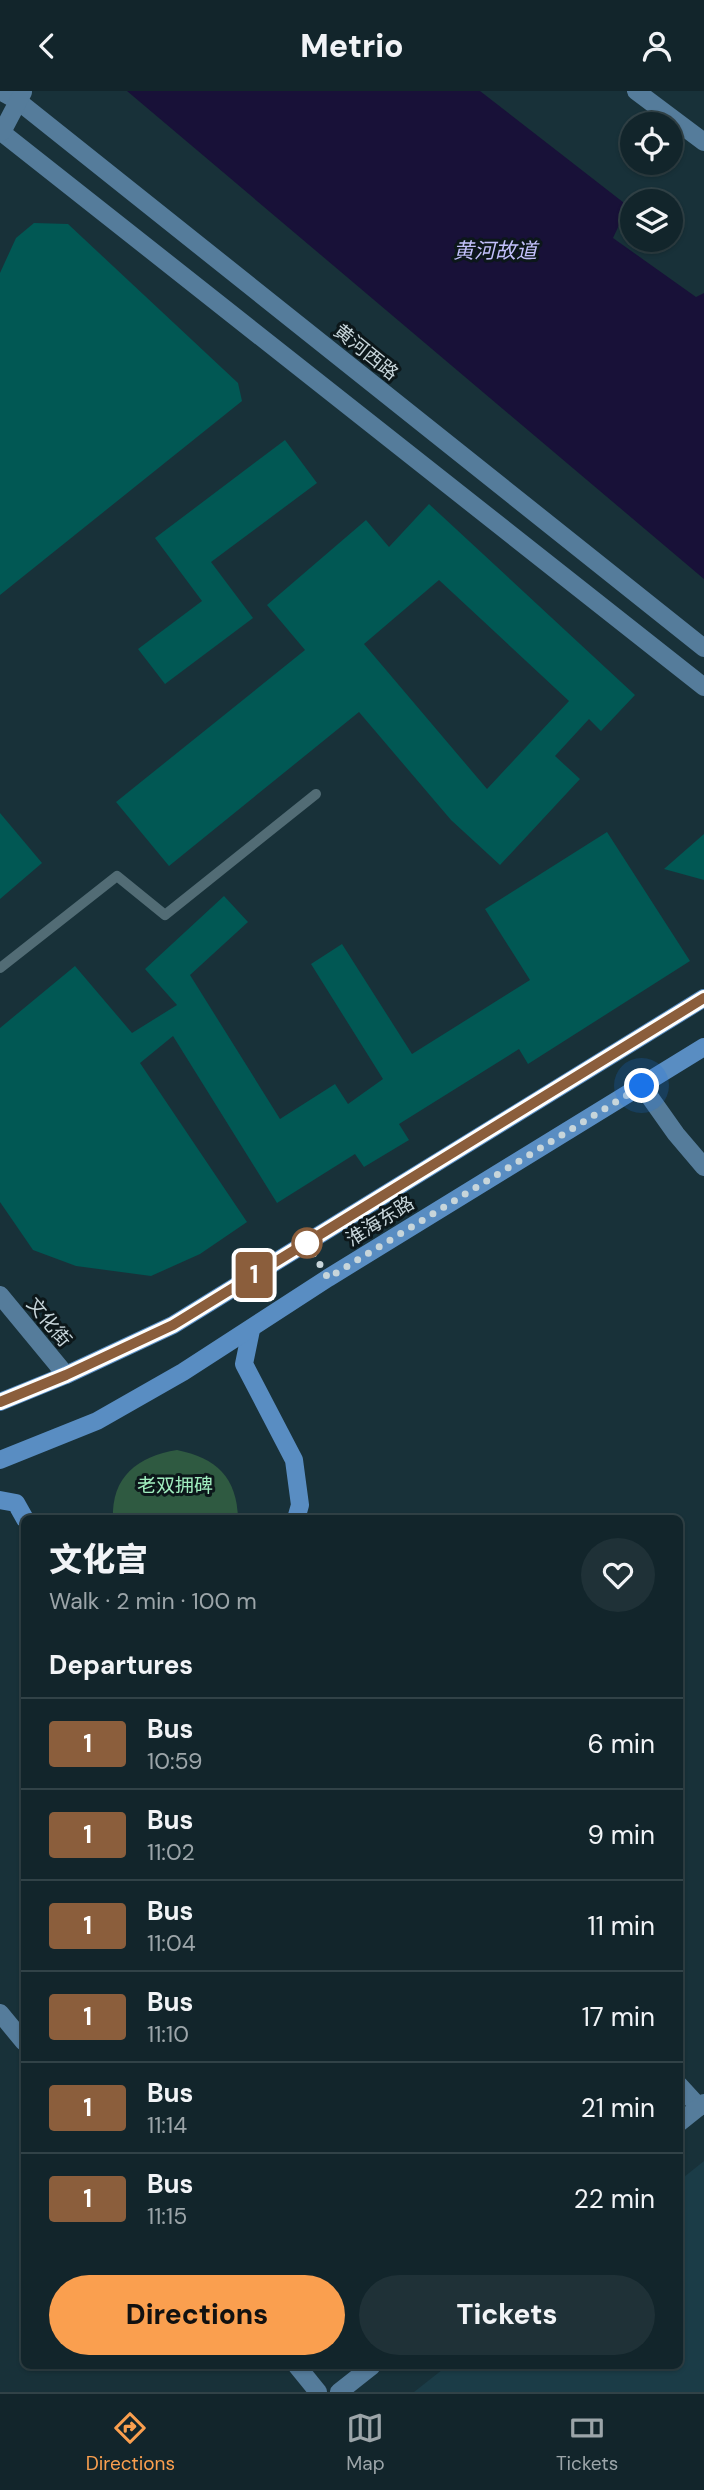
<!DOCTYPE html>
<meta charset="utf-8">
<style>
:root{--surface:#12252b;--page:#1f3137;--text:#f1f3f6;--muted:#9ca5a9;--line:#314247;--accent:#fa9f4f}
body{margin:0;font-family:"DM Sans","Noto Sans SC",sans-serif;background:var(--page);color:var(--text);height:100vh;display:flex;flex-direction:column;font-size:26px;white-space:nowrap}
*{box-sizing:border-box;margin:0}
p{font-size:23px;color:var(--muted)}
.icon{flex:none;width:38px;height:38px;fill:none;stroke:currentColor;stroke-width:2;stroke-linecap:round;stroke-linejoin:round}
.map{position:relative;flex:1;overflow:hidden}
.side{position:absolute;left:21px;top:1424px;width:662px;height:854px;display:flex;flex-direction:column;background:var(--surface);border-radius:10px;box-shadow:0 2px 5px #0004,0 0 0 2px var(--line)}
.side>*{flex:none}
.badge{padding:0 14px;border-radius:5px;font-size:24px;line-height:46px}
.fabs{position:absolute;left:620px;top:21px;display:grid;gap:14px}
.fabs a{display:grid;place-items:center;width:63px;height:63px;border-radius:50%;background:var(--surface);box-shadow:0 2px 5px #0004,0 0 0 2px var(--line);font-size:35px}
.you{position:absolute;width:35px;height:35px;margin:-18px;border:5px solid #fff;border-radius:50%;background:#1a73e8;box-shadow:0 0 0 10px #1a73e833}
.map>.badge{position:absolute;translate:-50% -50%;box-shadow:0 0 0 4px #fff}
h2{padding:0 28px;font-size:26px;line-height:63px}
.round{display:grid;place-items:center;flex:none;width:74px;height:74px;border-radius:37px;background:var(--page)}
.head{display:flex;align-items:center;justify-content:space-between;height:119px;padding:0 28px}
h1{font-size:33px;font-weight:800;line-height:52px}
.action{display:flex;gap:14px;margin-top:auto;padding:14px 28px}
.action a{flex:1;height:80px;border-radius:42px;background:var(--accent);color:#111;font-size:28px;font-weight:800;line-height:80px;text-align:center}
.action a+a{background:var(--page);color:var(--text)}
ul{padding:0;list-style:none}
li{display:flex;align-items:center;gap:21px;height:91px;padding:0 28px;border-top:2px solid var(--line)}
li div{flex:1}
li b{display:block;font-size:26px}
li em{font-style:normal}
li .badge{min-width:77px;font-weight:700;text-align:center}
header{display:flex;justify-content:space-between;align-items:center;height:91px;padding:0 28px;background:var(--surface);font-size:32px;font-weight:800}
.menu{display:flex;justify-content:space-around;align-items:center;height:98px;border-top:2px solid var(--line);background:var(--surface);font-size:19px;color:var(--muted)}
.menu a{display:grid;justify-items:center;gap:4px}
.menu .on{color:var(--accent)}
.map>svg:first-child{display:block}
</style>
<header><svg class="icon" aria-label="back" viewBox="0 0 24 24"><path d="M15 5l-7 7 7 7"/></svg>Metrio<svg class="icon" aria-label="person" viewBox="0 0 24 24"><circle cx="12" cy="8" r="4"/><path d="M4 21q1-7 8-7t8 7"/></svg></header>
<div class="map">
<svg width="704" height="2301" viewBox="0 0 704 2301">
<rect width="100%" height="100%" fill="#183139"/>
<polygon fill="#1b3c47" points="704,2070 704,2301 414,2301 447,2275 679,2275 679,2090"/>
<path fill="#2f5a41" d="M177 1359C216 1367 237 1386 238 1428H113C111 1386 138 1365 177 1359Z"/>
<polygon fill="#181138" points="127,0 480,0 628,115 613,147 696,206 704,202 704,488"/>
<g fill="#015854" fill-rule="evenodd">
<polygon points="34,132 68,133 238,292 242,310 0,504 0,182 16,147"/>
<polygon points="285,349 317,392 211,471 253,527 165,593 138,558 202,510 155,447"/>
<path d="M429 413 635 604 601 640 589 628 555 665 580 688 500 774 451 729 359 621 169 775 116 711 305 559 267 514 366 429 389 456ZM439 489 569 610 487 698 364 553Z"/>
<polygon points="0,722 42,772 0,808"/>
<polygon points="607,741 690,870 528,973 519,958 399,1033 409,1049 364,1076 355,1063 277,1112 173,945 140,972 247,1131 200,1163 151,1185 76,1175 33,1159 0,1111 0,937 75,875 132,942 177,914 145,878 224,805 248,831 190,884 280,1028 335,993 348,1013 383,988 311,873 342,853 412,963 530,889 485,818"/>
<polygon points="704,743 704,789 664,778"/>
</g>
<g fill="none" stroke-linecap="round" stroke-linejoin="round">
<polyline stroke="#526c75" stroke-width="10" points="0,877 117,785 165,824 316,703"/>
<g stroke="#557c9b" stroke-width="18">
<polyline points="0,0 18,10 704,557"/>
<polyline points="636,0 704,51"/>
<polyline points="0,40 704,596"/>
<polyline points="2,41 23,1"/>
<polyline points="642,995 676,1043 704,1076"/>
<polyline points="0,1204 66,1284"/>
<polyline points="0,1922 24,1951"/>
<polyline points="679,1994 699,2016"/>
<polyline points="679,2032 704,2012"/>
<polyline points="297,2275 318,2301"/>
<polyline points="339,2301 372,2275"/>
</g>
<g stroke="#598dc2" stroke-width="18">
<polyline points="251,1239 244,1273 294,1369 300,1414 296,1428"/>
<polyline points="0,1311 66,1284 173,1234 704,907"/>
<polyline points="0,1369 97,1330 183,1281 328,1187 704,956"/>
<polyline points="0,1409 16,1412 25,1428"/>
</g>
</g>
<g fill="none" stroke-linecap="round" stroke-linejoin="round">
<defs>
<polyline id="line" points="0,1311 66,1284 173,1234 704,907"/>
</defs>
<use href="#line" stroke="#fff" stroke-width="16"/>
<use href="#line" stroke="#8b5e3c" stroke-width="10"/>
<polyline stroke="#c7d5da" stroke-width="7" stroke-dasharray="0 12.6" points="307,1152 328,1187 642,995"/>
</g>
<circle fill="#fff" stroke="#8b5e3c" stroke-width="3.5" cx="307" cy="1152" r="14"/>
<g text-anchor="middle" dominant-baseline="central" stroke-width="6" stroke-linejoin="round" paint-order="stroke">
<g font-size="19" fill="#c7d5da" stroke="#0c171a">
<text transform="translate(366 261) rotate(39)">黄河西路</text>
<text transform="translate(380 1130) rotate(-32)">淮海东路</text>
<text transform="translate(49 1231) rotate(50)">文化街</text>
</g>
<g font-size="19" fill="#a1eebf" stroke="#0c171a">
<text x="175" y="1394">老双拥碑</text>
</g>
<g font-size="21" font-style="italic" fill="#c2c0fa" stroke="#0c171a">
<text x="495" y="160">黄河故道</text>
</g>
</g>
</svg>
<div class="fabs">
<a><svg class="icon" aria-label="locate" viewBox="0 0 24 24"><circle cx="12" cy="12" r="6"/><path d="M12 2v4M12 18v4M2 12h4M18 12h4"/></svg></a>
<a><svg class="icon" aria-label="layers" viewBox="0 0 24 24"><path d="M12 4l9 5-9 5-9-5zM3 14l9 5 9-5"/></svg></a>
</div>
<div class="you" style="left:642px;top:995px"></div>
<b class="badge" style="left:254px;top:1184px;background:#8b5e3c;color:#fff">1</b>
<section class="side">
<div class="head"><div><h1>文化宫</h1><p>Walk · 2 min · 100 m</p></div><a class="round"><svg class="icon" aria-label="heart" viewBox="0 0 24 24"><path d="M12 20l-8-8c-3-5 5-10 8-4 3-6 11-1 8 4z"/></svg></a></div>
<h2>Departures</h2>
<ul>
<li><span class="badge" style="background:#8b5e3c;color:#fff">1</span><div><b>Bus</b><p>10:59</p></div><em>6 min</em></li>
<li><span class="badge" style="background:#8b5e3c;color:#fff">1</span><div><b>Bus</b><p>11:02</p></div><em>9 min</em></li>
<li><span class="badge" style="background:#8b5e3c;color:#fff">1</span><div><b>Bus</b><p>11:04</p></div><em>11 min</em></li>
<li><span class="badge" style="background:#8b5e3c;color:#fff">1</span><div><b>Bus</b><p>11:10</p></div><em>17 min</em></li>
<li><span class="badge" style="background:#8b5e3c;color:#fff">1</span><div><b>Bus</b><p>11:14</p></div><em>21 min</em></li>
<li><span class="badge" style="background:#8b5e3c;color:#fff">1</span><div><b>Bus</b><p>11:15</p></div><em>22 min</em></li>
</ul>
<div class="action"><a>Directions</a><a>Tickets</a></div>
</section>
</div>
<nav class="menu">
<a class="on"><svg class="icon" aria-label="directions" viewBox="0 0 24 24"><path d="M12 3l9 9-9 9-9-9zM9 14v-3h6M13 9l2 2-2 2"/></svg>Directions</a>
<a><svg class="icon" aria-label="map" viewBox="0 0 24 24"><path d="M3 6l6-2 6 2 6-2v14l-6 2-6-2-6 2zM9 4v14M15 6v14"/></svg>Map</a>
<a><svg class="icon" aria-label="tickets" viewBox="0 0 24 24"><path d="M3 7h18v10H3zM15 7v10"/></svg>Tickets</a>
</nav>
